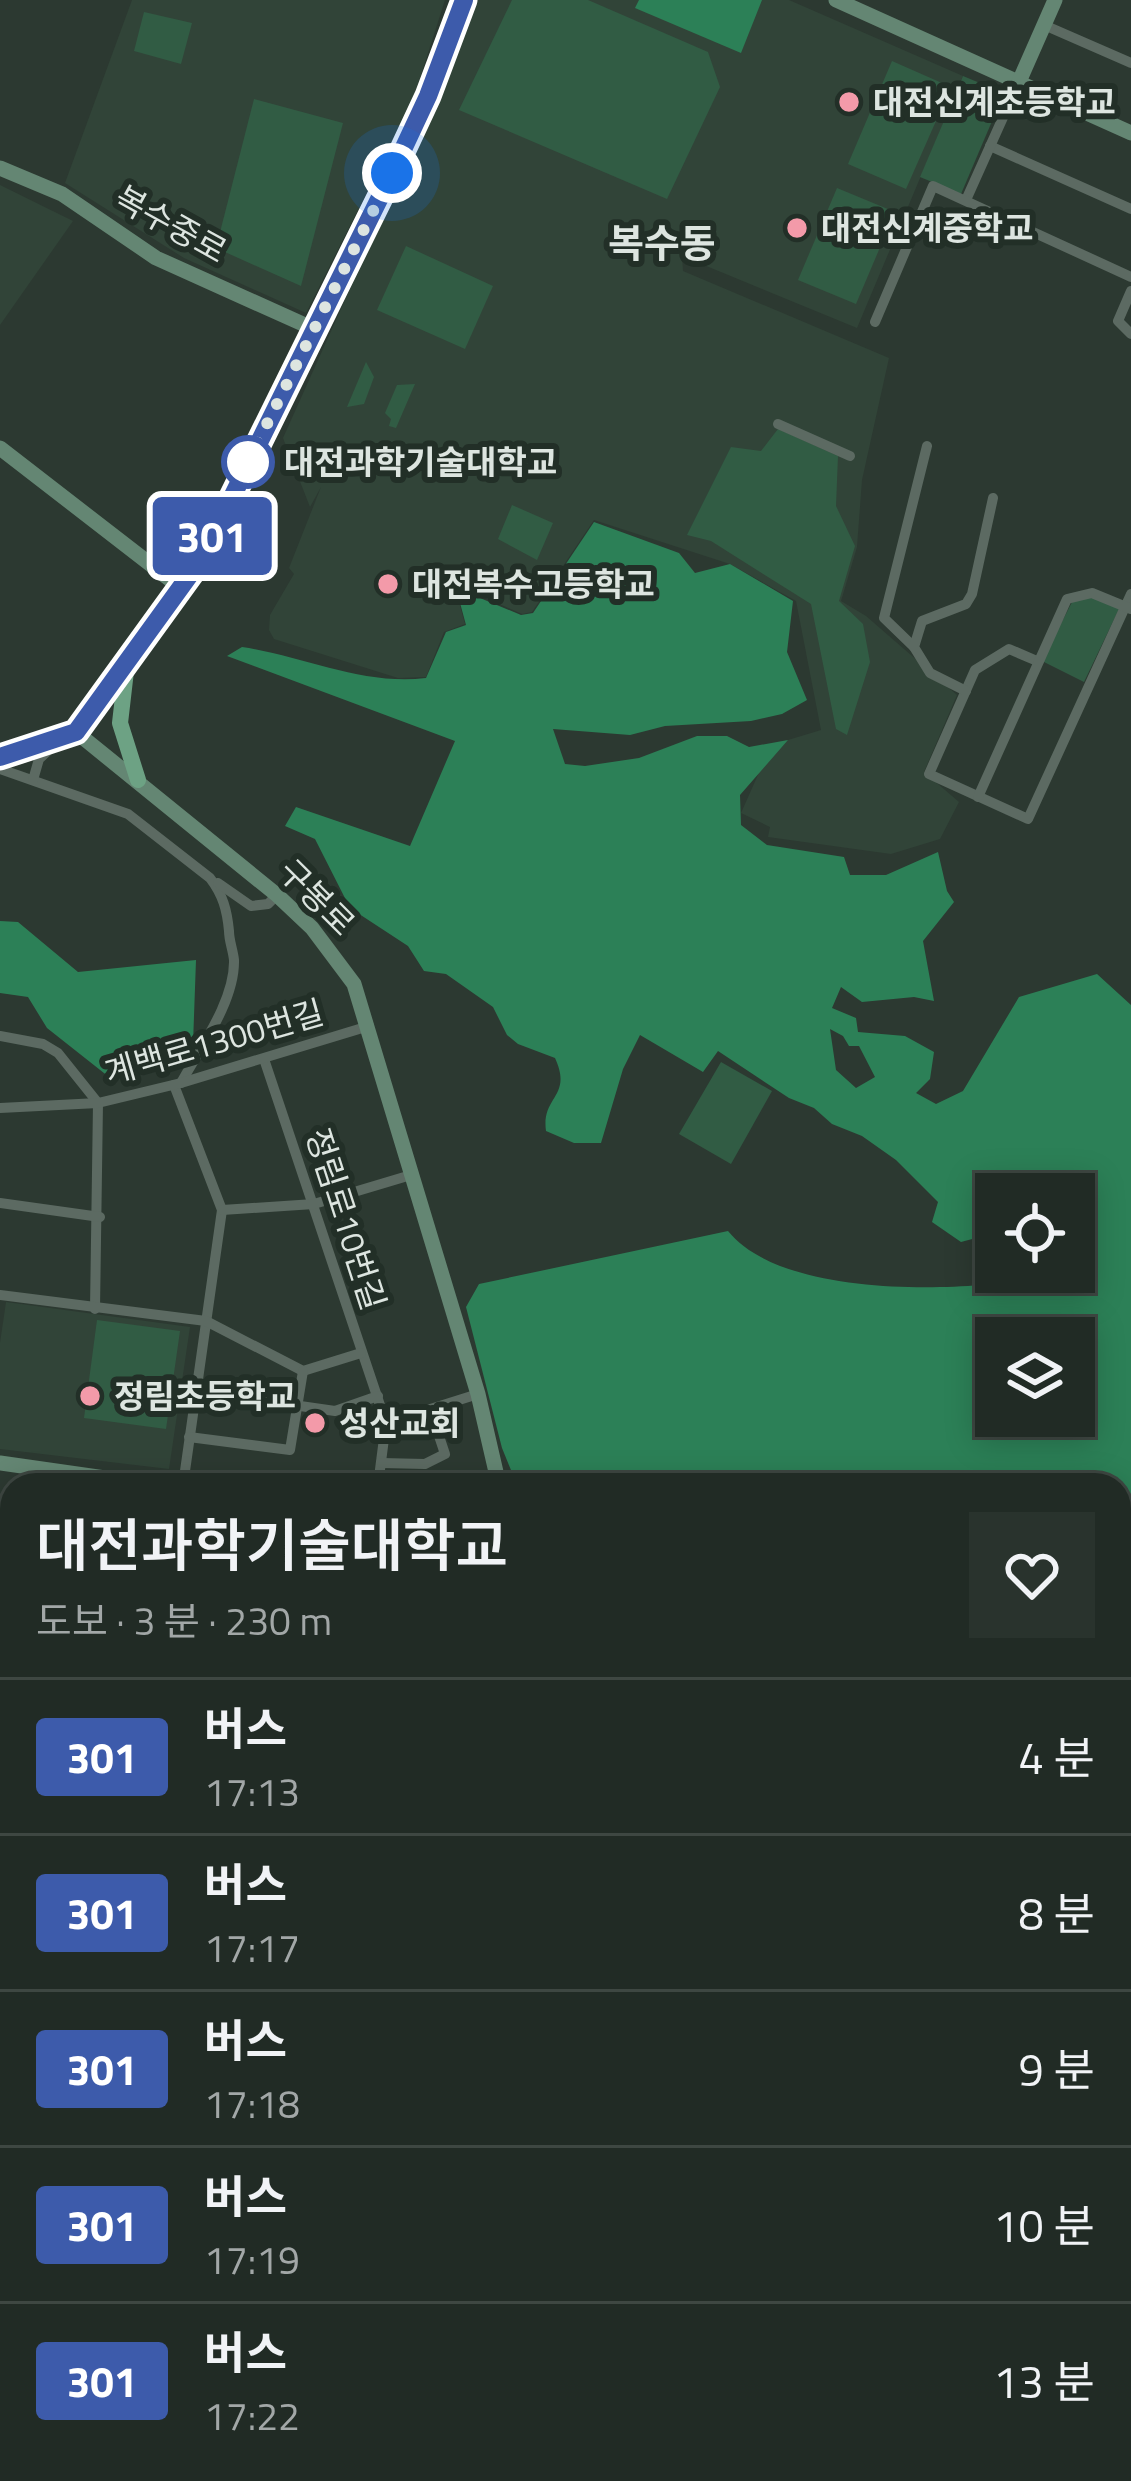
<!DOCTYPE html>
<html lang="ko">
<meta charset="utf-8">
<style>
:root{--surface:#212b25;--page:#29332d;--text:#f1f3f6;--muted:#a2a7a7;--line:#3e4742}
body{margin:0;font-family:"Titillium Web","Noto Sans KR",sans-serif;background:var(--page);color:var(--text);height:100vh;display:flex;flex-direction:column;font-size:45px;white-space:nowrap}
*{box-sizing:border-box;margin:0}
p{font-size:39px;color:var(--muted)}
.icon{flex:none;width:66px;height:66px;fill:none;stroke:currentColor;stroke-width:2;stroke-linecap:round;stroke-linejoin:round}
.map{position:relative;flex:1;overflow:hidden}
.sheet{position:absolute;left:0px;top:1473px;width:1131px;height:1008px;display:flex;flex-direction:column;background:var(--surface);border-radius:36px 36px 0 0;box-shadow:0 6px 30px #0003,0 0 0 3px var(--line)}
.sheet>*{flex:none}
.badge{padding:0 24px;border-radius:9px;font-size:42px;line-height:78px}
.fabs{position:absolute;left:975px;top:1173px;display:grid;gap:24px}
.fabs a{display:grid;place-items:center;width:120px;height:120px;border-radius:0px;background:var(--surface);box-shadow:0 6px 30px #0003,0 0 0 3px var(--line);font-size:60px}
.you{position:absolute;width:60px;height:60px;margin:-30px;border:9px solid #fff;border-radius:50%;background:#1a73e8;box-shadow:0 0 0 18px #1a73e833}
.map>.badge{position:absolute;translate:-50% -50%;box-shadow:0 0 0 6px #fff}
.round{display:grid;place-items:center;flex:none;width:126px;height:126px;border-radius:0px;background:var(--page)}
.head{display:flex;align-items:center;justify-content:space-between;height:204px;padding:0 36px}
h1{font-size:57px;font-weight:600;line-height:90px}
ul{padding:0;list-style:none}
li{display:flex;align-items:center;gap:36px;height:156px;padding:0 36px;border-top:3px solid var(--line)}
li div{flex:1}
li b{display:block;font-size:45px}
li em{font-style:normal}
li .badge{min-width:132px;font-weight:700;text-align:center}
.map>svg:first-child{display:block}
</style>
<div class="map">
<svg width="1131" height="2481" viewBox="0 0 1131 2481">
<rect width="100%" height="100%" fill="#2c3931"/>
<g fill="#314438">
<polygon points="132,0 445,0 412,103 306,313 184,258 65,183"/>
<polygon points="473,0 789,0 963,76 857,328 682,256 683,271 889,358 862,480 857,547 841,601 866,616 957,695 924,772 959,802 940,839 891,854 768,837 770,827 741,813 761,768 788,740 821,730 796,601 730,564 594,520 532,612 522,614 454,584 465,624 444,632 426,677 398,678 274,639 269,630 270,615 294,574 289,568 321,487 310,507 283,438 425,122"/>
<polygon points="0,185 73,221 0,325"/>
<polygon points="6,1302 190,1327 169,1469 0,1449 0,1343"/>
<polygon points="1119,2404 1131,2413 1131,2481 984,2481 971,2469 1119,2469"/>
</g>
<g fill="#315c44">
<polygon points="512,0 588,0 708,52 720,87 667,199 459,110"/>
<polygon points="144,12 192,23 181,64 134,51"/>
<polygon points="892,61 951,87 906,189 848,164"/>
<polygon points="963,76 1004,93 961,194 920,177"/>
<polygon points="254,99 343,123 301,286 216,248"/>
<polygon points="837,188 895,212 856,304 798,280"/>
<polygon points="406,246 493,286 465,349 377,310"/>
<polygon points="366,362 374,377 364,404 347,407"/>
<polygon points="415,384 396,428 389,426 391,419 385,413 397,385"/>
<polygon points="778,429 838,456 836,506 855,546 839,601 863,624 870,662 847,735 836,729 811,604 711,541 687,535 731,447 761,451"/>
<polygon points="512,505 553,523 537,560 498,539"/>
<polygon points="1091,596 1120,607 1084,682 1042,661 1072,602"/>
<polygon points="721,1062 772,1091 731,1164 679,1134"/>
<polygon points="97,1320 180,1331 166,1429 84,1418"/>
</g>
<g fill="#2c8057" fill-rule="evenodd">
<polygon points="639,0 762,0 741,53 635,8"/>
<path d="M594 522 679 553 695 573 730 564 793 601 787 652 807 700 782 714 751 721 665 726 630 735 553 729 565 764 585 766 639 758 697 736H727L749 747 788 740 740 795 741 825 767 845 844 857 850 875H886L938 852 947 891 954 902 923 941 934 1001 914 997 862 1002 841 987 832 1008 856 1018 858 1032 905 1036 934 1052 930 1079 916 1093 936 1104 963 1091 1019 997 1097 974 1131 1005V1618L1119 1620V1485H517L502 1448 466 1307 479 1284 728 1231C775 1289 910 1291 980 1285L976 1238 961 1242 932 1222 938 1202 896 1160 862 1136 832 1124 814 1108 789 1098 718 1051 703 1072 640 1035 623 1069 601 1143H574L546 1131C541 1096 573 1097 555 1058L518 1044 507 1035 493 1007 446 974 424 971 408 946 350 908 315 839 285 826 296 807 410 846 455 741 227 656 242 647C303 656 364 686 426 678L446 632 466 625 456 588 521 615 533 613ZM830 1029 843 1036 849 1046H859L875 1077 856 1088 836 1070ZM996 1194H1074V1272H996ZM996 1338H1074V1416H996Z"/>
<polygon points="0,921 18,922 78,972 196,960 193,1044 109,1077 47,1028 28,997 0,993"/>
<polygon points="1131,1724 1131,1789 1125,1770 1119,1787 1119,1726"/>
<polygon points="1119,1972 1131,1974 1131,2080 1119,2081"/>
<polygon points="1119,2170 1131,2181 1131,2381 1119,2371"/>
</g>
<g fill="#002c18">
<polygon points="0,1924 12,1928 12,2039 0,2036"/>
<polygon points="751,2469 861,2469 872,2481 766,2481"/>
</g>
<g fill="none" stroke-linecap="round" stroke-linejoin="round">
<g stroke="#5c6a62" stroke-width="10">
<polyline points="1044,25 1131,63"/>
<polyline points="990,146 1131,209"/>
<polyline points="966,200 1018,84"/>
<polyline points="1131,291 1118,321 1131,334"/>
<polyline points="875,322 933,186 1131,277"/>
<polyline points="778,424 850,456"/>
<polyline points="914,647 884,618 927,446"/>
<polyline points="1037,661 1009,649 975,670 929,774 1028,819 1131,594"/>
<polyline points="966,691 930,673 914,647 922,621 966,604 972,594 993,498"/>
<path d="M0 769 128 814 210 878C223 895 227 910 229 931 229 941 233 950 234 960 235 1001 200 1048 181 1083"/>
<polyline points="33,780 39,759 56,743"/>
<polyline points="978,797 1067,599 1092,593 1131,609"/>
<polyline points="218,883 251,906 268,904 277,895"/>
<polyline points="0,1036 43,1044 58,1053 98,1103 95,1309"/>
<polyline points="264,1059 386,1423 378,1485"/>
<polyline points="174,1085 222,1210 183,1485"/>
<polyline points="0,1108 98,1103 181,1083 369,1026"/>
<polyline points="0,1203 100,1217"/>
<polyline points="222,1210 314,1204 411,1175"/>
<polyline points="0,1295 206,1321 303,1371 361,1353"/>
<polyline points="196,1391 335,1411 378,1396"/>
<polyline points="386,1423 478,1394"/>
<polyline points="189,1437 290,1450 303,1371"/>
<polyline points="382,1463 425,1464 445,1454 430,1409"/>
<polyline points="1119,1629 1131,1621"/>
<polyline points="0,2080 12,2084"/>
<polyline points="597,2469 610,2481"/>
<polyline points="313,2481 324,2469"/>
</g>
<g stroke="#648673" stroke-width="15">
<polyline points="836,0 1131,133"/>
<polyline points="1018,84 1055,0"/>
<polyline points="0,168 62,194 156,258 314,329"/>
<polyline points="0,448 181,588"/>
<polyline points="76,732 277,895 312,928 354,984 478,1394 499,1485"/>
<polyline points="0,1463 154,1485"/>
<polyline points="0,1795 12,1797"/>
<polyline points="1119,2390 1131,2400"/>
<polyline points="955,2469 967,2481"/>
</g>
<g stroke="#6da284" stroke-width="16">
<polyline points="126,671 120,723 138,780"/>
<polyline points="0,757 76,732 202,558 392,173 428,96 464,0"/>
</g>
</g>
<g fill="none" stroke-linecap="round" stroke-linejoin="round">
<defs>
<polyline id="line" points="0,757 76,732 202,558 392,173 428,96 464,0"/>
</defs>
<use href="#line" stroke="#fff" stroke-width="27"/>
<use href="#line" stroke="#3d5bab" stroke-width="18"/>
<polyline stroke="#dde5e0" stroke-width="12" stroke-dasharray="0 21.6" points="248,462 392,173"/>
</g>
<g fill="#f39aa9" stroke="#222f27" stroke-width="4.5">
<circle cx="849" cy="102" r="12"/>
<circle cx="797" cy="228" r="12"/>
<circle cx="388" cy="584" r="12"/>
<circle cx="90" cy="1396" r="12"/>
<circle cx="315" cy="1423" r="12"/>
</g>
<circle fill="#fff" stroke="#3d5bab" stroke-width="6" cx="248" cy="462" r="24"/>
<g text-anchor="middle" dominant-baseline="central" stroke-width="12" stroke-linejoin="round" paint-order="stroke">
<g font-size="33" font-weight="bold" fill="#dde5e0" stroke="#222f27" text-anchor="start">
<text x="873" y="102">대전신계초등학교</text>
<text x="821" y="228">대전신계중학교</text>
<text x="412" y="584">대전복수고등학교</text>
<text x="114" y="1396">정림초등학교</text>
<text x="339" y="1423">성산교회</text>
</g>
<g font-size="33" fill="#dde5e0" stroke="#222f27">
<text transform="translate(171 224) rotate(29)">복수중로</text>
<text transform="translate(317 897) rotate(45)">구봉로</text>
<text transform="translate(214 1042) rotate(-16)">계백로1300번길</text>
<text transform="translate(346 1219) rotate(72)">정림로10번길</text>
</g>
<g font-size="33" font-weight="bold" fill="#dde5e0" stroke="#222f27" text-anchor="start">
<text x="284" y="462">대전과학기술대학교</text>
</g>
<g font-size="39" font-weight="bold" fill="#dde5e0" stroke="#222f27">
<text x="662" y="242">복수동</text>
</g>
</g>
</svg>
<div class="fabs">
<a><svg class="icon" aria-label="locate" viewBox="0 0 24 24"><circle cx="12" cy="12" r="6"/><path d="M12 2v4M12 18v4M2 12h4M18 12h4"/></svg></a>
<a><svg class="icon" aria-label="layers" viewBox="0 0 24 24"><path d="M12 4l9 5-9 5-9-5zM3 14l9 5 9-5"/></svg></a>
</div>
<div class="you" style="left:392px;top:173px"></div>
<b class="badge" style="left:212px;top:536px;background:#3d5bab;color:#fff">301</b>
<section class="sheet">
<div class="head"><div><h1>대전과학기술대학교</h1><p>도보 · 3 분 · 230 m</p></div><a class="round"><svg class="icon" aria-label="heart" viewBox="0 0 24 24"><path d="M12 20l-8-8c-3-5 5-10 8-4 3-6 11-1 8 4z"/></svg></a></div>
<ul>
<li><span class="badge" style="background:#3d5bab;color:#fff">301</span><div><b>버스</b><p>17:13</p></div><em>4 분</em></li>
<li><span class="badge" style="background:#3d5bab;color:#fff">301</span><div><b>버스</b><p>17:17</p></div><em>8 분</em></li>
<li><span class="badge" style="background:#3d5bab;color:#fff">301</span><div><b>버스</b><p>17:18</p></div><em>9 분</em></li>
<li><span class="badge" style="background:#3d5bab;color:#fff">301</span><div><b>버스</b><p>17:19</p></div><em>10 분</em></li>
<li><span class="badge" style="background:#3d5bab;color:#fff">301</span><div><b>버스</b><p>17:22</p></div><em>13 분</em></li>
</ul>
</section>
</div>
